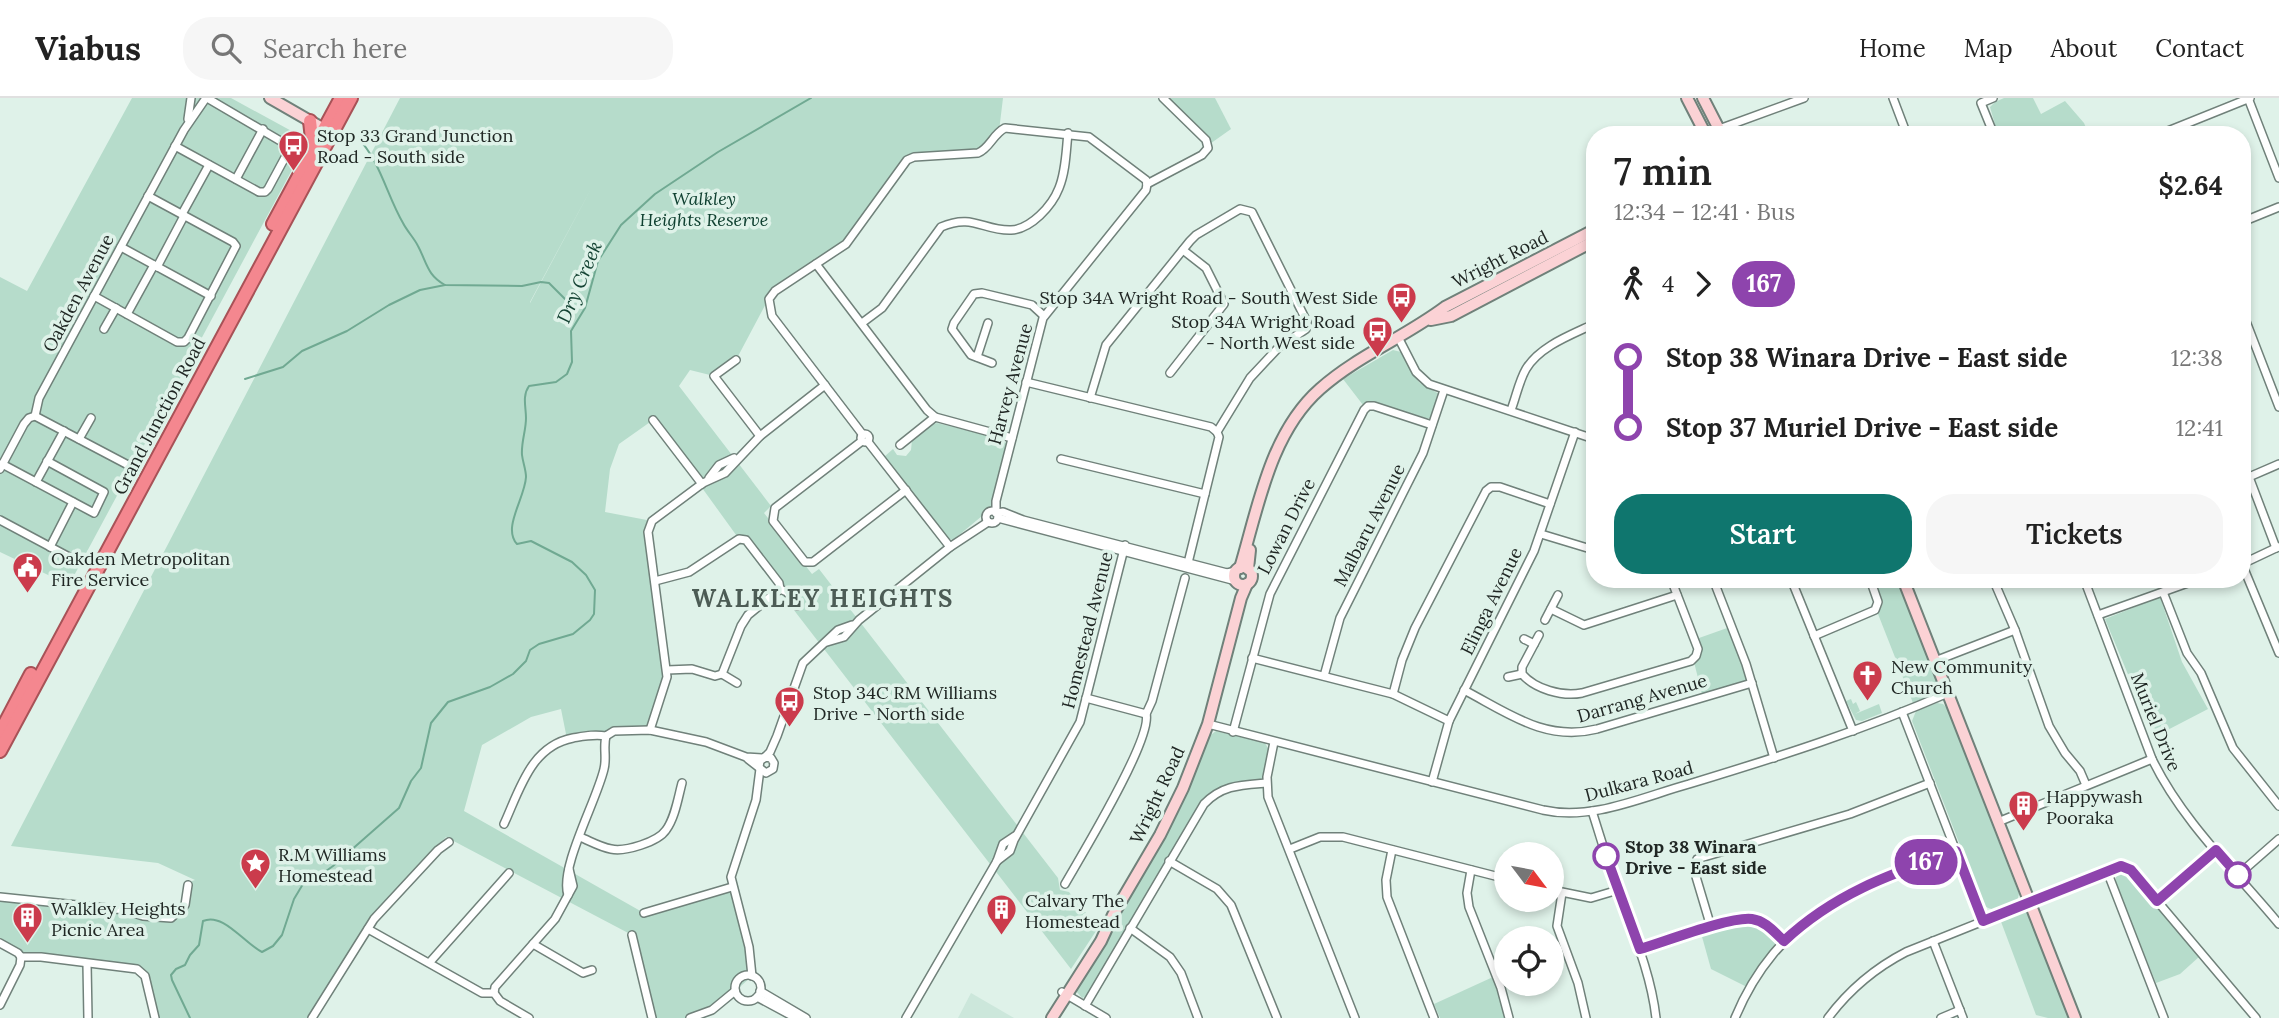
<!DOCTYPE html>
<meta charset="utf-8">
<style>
:root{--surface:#fff;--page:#f6f6f6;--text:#222;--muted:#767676;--line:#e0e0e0;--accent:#0f766e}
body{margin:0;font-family:Lora,serif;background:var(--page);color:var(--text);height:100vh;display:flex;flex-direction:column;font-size:26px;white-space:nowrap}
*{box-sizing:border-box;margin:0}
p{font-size:23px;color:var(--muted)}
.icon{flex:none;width:38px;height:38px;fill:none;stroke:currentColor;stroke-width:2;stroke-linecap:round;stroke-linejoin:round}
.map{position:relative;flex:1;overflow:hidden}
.details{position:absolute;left:1586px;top:28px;width:665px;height:462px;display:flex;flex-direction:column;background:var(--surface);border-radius:28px;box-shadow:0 4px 10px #0003}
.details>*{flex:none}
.badge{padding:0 14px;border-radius:23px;font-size:24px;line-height:46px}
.needle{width:46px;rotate:122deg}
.fabs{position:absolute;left:1494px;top:744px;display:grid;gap:14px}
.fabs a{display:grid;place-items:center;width:70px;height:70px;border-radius:50%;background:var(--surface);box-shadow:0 4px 10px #0003;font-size:35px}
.map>.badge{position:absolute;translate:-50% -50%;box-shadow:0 0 0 4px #fff}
.legs{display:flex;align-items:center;gap:10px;height:77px;padding:0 28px;font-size:23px}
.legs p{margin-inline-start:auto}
.head{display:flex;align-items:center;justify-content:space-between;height:119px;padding:0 28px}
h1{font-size:38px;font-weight:600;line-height:52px}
.primary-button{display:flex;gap:14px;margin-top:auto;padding:14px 28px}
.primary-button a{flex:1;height:80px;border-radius:28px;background:var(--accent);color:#fff;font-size:28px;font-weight:600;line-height:80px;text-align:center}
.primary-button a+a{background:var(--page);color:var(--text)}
ul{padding:0 28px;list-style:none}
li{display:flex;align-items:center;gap:24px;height:70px;font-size:26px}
li i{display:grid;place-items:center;width:10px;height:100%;margin:0 9px;background:currentColor}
li i::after{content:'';width:18px;height:18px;margin:-9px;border:5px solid;border-radius:50%;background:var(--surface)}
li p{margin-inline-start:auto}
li:first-child i{background:linear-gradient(#0000 50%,currentColor 0)}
li:last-child i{background:linear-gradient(currentColor 50%,#0000 0)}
header{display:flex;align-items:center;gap:42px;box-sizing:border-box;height:98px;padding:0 35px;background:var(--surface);border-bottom:2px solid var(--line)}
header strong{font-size:33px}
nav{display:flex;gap:38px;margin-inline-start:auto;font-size:24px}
.search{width:490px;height:63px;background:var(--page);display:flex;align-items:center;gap:18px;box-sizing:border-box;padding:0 24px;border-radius:28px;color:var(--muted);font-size:26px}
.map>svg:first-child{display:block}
</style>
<header>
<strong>Viabus</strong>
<div class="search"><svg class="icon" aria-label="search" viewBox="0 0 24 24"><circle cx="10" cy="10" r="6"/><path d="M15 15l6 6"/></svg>Search here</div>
<nav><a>Home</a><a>Map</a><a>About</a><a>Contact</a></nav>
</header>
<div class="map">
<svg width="2279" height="920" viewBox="0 0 2279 920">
<rect width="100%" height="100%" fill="#dff2e9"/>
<polygon fill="#cce7db" points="971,895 1014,920 958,920"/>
<g fill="#b6dccb" fill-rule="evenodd">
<polygon points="132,0 231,0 308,42 69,487 0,454 0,179 27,193"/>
<path d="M400 0H1003L999 33 981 54 910 61 846 146 770 198 736 262 714 278 690 272 679 288 771 408 764 415 812 476 819 471 1058 780 1060 792 1069 794 1098 830 1071 871 739 441 653 322 619 346 610 371 605 414 652 423 648 434 667 579 650 632 567 641 561 611 531 619 482 647 464 713 644 815 731 786 749 853 752 878 721 906 690 920H652L632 837 446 739 372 821 311 920H155L145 878 137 871 21 859 0 844V802L171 820 185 807 192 783 195 782 158 765 11 748ZM592 89 530 204V205Z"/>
<polygon points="1162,0 1215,0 1231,31 1207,48"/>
<polygon points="2004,0 2033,0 2041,16 2065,3 2084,25 2089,37 1998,37 1990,9 1995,4"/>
<polygon points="1393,252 1401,254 1415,279 1420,285 1439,296 1439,301 1431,320 1425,320 1376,304 1363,307 1343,281"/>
<polygon points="937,325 1002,341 1008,347 994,402 988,413 953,442 947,440 884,359 893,351 897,357 906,358 911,352 912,342 931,327"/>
<polygon points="1875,481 1896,481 1938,586 1935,595 1913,605 1878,516 1883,505"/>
<polygon points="2160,499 2182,564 2208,611 2154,639 2105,521"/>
<polygon points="1730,529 1748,580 1745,584 1702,596 1694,564 1702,555 1699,540"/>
<polygon points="1851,601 1853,606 1856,604 1860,613 1855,616 1879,606 1882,615 1862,623 1856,622 1846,603"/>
<path d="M1937 605 1943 606 1947 610 2019 796 2017 803C2006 808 1990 818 1982 804L1912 623 1916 613Z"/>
<path d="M1216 633 1265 645 1269 652 1263 679 1261 681C1240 684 1225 685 1207 698L1089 897 1082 900 1076 893V889L1174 721 1207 640Z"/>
<polygon points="2123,773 2129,775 2200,858 2180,876 2156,885 2115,785 2116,779"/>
<polygon points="2023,812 2029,816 2069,920 2048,920 2036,917 2000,821"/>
<polygon points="1741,824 1757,824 1777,840 1778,843 1747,889 1711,871 1701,835"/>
<polygon points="1493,879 1507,920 1440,920 1434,906"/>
</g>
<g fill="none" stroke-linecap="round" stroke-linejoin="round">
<g stroke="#70a992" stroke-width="2">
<path d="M357 39C380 62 387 98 403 125 407 133 414 140 418 148 427 165 427 177 445 187L522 188 541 184 549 185 568 204"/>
<polyline points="245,281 283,269 302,253 347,233 389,207 420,192 445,187"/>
<path d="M190 920 172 882 171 877 176 871 185 867 190 857 199 847 203 823C223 814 244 845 262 854L273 848 282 837 294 801 303 786 311 784 333 768 399 710 411 683 421 670 431 625 448 604 490 589 513 576 526 563 530 552 539 546 573 536 590 522 594 516 595 492 586 477 572 464 531 443 517 446C502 430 525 400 526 379 526 372 523 365 522 357 521 344 526 333 526 320 526 309 522 298 529 288L556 284 567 276 572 264 571 233 585 210 598 163 621 127 655 96 718 54 811 0"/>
</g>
<defs>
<g id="minor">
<polyline points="1893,0 1907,37"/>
<polyline points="1993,0 1981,5 1994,37"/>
<polyline points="2248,0 2279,80"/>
<polyline points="188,21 191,0"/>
<polyline points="1719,31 1804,0"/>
<polyline points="2158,37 2250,0"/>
<polyline points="175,48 259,94 265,94 268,91 289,52 289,48 207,0"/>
<polyline points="236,81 263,31"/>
<polyline points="1147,86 1202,57 1208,50 1206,42 1163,0"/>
<polyline points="182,116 209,67"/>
<polyline points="2242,124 2279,109"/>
<polyline points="1587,146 1594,161"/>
<polyline points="121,149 211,198"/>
<polyline points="816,166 927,312 935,319 1012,340"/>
<polyline points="157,169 184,118"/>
<polyline points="94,198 177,244 184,244 188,240 236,148 233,144 148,98"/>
<polyline points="2242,213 2279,309"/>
<polyline points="127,216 154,167"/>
<path d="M862 225 882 210 941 129C973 115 983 133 1011 132 1031 131 1052 108 1059 90 1066 73 1066 53 1068 35"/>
<polyline points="104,231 116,210"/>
<polyline points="1398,239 1416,274 1429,286 1594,341"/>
<polyline points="977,259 988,225"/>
<polyline points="736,262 714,278 760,338"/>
<polyline points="992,265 971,257 952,231 954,225 974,196 982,195 1032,207 1044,218"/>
<polyline points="1170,275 1224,206 1206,170 1183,152"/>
<polyline points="1026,284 1211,329 1217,334"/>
<polyline points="1090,300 1106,247 1190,143 1196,137 1240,111 1252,114 1307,224 1306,231 1279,249 1250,280 1217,334 1219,339 1187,469"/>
<path d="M1511 312C1516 299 1519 283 1526 271 1540 248 1571 237 1594 226"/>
<polyline points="35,318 128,367"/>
<polyline points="653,322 702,386"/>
<circle cx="865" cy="340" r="4"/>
<path d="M863 337 772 218 769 201 775 193 846 146 907 62 914 59 978 55C990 50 993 36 1005 30L1089 39 1146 82 1147 86"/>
<polyline points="79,341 91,320"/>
<polyline points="862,343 775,410 773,423 805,464 813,464 906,392"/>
<polyline points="868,344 950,449"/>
<polyline points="900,347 935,319"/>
<polyline points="1061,361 1205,396"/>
<polyline points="2,366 94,415 104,394 47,363"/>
<polyline points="0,371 24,326 29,320 35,318 39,300 184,32 206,0"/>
<polyline points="2249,379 2276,450"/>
<polyline points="709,380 719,367 734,360"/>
<polyline points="2242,382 2279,366"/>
<polyline points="36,384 64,333"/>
<circle cx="992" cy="419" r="6"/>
<polyline points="996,415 996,403 1043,220 1146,92 1147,86"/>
<polyline points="997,415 1003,414 1023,422 1227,475 1236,473"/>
<polyline points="998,420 1236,483"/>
<polyline points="0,422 71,460"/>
<polyline points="1541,436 1594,452"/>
<polyline points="50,449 73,404"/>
<polyline points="2242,466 2279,555"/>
<polyline points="2242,466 2278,449"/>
<polyline points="1713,481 1746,566 1774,660"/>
<polyline points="1791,481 1853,633"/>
<polyline points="1993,481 2015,532 2049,628 2065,655 2080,673 2086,687"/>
<path d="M2084 481 2152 661C2182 723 2235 773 2279 826"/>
<polyline points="655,483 689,474 739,441 746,442 779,485 780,491 787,494 797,508"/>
<polyline points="2163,494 2187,555 2201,575 2233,650 2279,708"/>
<polyline points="1551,511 1584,527 1677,497"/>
<polyline points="2098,517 2199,481"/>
<polyline points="1545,522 1558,497"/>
<path d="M1539 537 1522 569V576C1535 591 1562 599 1582 595L1691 563 1696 558 1698 551 1671 481"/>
<polyline points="1814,538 1875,512 1878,504 1870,481"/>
<polyline points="1524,541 1534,546"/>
<polyline points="827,544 844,539 859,522 950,449 988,424"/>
<polyline points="1252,560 1393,596 1449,623"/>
<polyline points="1935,563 2015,532"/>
<polyline points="667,572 692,571 715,578 722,576 741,528 748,517 780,491"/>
<polyline points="722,576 737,585"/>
<polyline points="1324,578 1340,520 1423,355 1444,292"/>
<polyline points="1508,579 1522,576"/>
<path d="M1464 592C1508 615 1545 644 1597 631L1752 585"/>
<polyline points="1393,596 1402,562 1415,530 1486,393 1491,389 1500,389 1550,406"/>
<polyline points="1086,600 1146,616"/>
<polyline points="1902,614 1983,823"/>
<path d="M1208 626 1543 712C1592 723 1642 699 1689 686 1778 659 1863 632 1948 595"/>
<polyline points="650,632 667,579 648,434 652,423 703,385 725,375 760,338 825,287"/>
<polyline points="1233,634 1270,496 1364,312 1368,308 1374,308 1432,327"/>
<polyline points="1274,644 1267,679 1268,699 1355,920"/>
<polyline points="764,660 770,654 777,638 803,565 838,532 852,527"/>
<polyline points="748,661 766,675 773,671 774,665 771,660 765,659 760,663 759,669"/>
<polyline points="1432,684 1449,623 1534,453 1575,334"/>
<path d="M1592 713C1601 741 1609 769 1619 796 1634 837 1651 876 1656 920"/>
<polyline points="1998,724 2152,661"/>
<path d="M504 726C520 691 531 648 573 640 585 638 594 636 606 638L614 633 650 632 706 644 746 659 762 660"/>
<path d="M580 739C590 743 600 749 611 751 625 754 658 744 666 732 675 720 678 700 682 685"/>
<polyline points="1290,751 1320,739 1343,739 1507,781"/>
<polyline points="1392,752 1386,782 1387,799 1434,920"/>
<polyline points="997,763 1010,753 1014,742 1080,624 1125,447"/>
<polyline points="1169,763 1217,791 1231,807 1277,920"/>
<polyline points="1471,772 1467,795 1469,809 1501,890 1509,920"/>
<polyline points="2107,773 2164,920"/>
<polyline points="2238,777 2279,741"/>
<path d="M1065 786C1081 758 1153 640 1146 616L1152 603 1185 480"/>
<polyline points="1552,792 1591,800 1618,792"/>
<polyline points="1562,795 1557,828 1578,885 1586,920"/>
<path d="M568 797C559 770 597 702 604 671 607 660 603 649 606 638"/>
<polyline points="0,799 125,812 143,818 171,820 185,807 188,787"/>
<polyline points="2157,803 2216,752"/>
<polyline points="644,815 732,789"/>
<polyline points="1711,829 1694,772 1697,761 1850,716 1930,685"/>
<polyline points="1130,830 1170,859 1181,875 1198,920"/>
<polyline points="368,831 482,895 494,895 500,903 529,920"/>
<polyline points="632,837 652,920"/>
<polyline points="1933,843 1963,920"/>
<polyline points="0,845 18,855 21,859"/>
<polyline points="533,846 583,875 592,872"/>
<path d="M1640 851C1664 843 1731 818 1752 821 1765 823 1775 835 1784 843"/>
<polyline points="21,859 41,859 137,871 145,878 155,920"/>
<polyline points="430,864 509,775"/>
<polyline points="87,866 88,920"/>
<circle cx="748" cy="890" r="13"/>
<polyline points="752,878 749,849 731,779 756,702 760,671"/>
<polyline points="760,893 806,920"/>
<polyline points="1062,894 1106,920"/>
<polyline points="494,895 495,889 555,821 573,788 569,771"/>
<polyline points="757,899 796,920"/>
<polyline points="0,907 20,867 21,859"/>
<path d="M1085 908 1204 706C1222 687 1241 687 1266 685"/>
<polyline points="312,920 374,821 438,752 449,744"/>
<polyline points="690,920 712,912 735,893"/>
<polyline points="906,920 997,763 1003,746 1015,738"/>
<path d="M1735 920C1779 815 1857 789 1956 753"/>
<path d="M1828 920C1849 892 1875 870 1906 854L2121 768 2131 772 2256 920"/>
<polyline points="1941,920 1960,912"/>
</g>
<g id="secondary">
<polyline points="270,0 324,31"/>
<polyline points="1687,0 1706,37"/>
<polyline points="1703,0 1722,37"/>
<polyline points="1431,222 1451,218 1594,143"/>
<circle cx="1243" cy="478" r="9"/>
<path d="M1240 470C1258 410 1270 335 1320 291 1357 258 1405 239 1445 209L1594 132"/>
<polyline points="1248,471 1250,452"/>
<polyline points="1903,481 2075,920"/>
<polyline points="1052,920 1101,843 1113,817 1160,737 1183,690 1208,626 1241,500 1247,486"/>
</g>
<g id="trunk">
<polyline points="310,23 313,50"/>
<polyline points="273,126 341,0"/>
<polyline points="0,635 31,576"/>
<polyline points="0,653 351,0"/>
</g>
</defs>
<use href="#minor" stroke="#70817a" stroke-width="10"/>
<use href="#secondary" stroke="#70817a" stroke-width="14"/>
<use href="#trunk" stroke="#a85257" stroke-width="16"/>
<use href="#minor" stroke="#fff" stroke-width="7"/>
<use href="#secondary" stroke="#fbd2d5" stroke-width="10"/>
<use href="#trunk" stroke="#f4878f" stroke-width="12"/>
</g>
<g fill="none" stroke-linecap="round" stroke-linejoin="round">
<defs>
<path id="line-1" d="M1606 758 1640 851C1664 844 1731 818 1752 821 1766 823 1775 835 1784 843 1835 795 1891 776 1956 753L1983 823 2121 768 2131 772 2157 803 2216 752 2238 777"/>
</defs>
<use href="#line-1" stroke="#fff" stroke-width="16"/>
<use href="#line-1" stroke="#8e44ad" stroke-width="10"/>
</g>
<defs>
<symbol id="bus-pin" viewBox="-11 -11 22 30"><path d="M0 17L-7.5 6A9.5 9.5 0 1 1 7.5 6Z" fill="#cb3b4c" stroke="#dff2e9"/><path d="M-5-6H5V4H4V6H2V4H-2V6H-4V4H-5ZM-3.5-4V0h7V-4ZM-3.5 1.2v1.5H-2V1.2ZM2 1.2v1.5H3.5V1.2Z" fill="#fff"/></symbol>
<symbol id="civic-pin" viewBox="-11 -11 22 30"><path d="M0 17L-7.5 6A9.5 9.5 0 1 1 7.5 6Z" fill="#cb3b4c" stroke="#dff2e9"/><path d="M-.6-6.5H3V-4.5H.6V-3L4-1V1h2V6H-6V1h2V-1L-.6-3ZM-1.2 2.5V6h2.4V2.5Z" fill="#fff"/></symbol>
<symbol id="church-pin" viewBox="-11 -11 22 30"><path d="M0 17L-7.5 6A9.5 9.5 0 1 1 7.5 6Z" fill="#cb3b4c" stroke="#dff2e9"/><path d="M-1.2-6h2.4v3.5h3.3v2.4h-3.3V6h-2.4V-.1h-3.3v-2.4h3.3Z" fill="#fff"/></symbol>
<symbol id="building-pin" viewBox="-11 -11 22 30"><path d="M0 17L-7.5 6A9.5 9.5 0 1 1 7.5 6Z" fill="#cb3b4c" stroke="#dff2e9"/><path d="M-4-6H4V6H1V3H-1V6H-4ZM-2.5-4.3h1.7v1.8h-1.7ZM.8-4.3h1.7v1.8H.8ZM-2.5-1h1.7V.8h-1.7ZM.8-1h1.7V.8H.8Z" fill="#fff"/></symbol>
<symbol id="sight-pin" viewBox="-11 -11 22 30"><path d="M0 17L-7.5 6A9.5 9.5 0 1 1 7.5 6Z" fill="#cb3b4c" stroke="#dff2e9"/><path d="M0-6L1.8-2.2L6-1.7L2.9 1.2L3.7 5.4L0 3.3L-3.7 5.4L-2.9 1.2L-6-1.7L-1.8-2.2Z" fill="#fff"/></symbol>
</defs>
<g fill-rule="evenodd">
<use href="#bus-pin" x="276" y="30" width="35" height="47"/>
<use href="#bus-pin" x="1384" y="182" width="35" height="47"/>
<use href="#bus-pin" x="1360" y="216" width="35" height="47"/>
<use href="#civic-pin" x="10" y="452" width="35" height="47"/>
<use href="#church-pin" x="1850" y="560" width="35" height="47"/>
<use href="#bus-pin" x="772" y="586" width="35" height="47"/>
<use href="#building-pin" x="2006" y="690" width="35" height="47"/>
<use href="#sight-pin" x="238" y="748" width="35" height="47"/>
<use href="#building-pin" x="984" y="794" width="35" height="47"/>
<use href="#building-pin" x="10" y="802" width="35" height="47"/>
</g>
<g fill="#fff" stroke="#8e44ad" stroke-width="3.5">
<circle cx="1606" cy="758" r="12"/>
<circle cx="2238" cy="777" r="12"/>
</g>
<g text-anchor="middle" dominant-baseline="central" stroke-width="7" stroke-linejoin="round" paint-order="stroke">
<g font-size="18" fill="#202724" stroke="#dff2e9" text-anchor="start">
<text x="317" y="37">Stop 33 Grand Junction<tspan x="317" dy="21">Road - South side</tspan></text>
<text x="1378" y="199" text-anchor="end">Stop 34A Wright Road - South West Side</text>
<text x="1355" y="223" text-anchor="end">Stop 34A Wright Road<tspan x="1355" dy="21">- North West side</tspan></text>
<text x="51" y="460">Oakden Metropolitan<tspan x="51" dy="21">Fire Service</tspan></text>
<text x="1891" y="568">New Community<tspan x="1891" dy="21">Church</tspan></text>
<text x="813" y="594">Stop 34C RM Williams<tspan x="813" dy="21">Drive - North side</tspan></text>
<text x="2046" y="698">Happywash<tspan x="2046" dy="21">Pooraka</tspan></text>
<text x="278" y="756">R.M Williams<tspan x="278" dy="21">Homestead</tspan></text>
<text x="1025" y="802">Calvary The<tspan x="1025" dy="21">Homestead</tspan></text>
<text x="51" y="810">Walkley Heights<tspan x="51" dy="21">Picnic Area</tspan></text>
</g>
<g font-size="18" font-style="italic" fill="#0f4030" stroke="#dff2e9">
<text x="704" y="100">Walkley<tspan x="704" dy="21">Heights Reserve</tspan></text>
</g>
<g font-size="18" fill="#202724" stroke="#dff2e9">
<text transform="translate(1500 161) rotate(-27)">Wright Road</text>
<text transform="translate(78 195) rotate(-62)">Oakden Avenue</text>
<text transform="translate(1010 286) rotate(-75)">Harvey Avenue</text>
<text transform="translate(159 318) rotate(-62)">Grand Junction Road</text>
<text transform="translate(1369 427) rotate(-63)">Malbaru Avenue</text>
<text transform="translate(1286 428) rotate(-63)">Lowan Drive</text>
<text transform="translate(1491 503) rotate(-64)">Elinga Avenue</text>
<text transform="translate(1087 532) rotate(-76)">Homestead Avenue</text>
<text transform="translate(1642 600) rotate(-16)">Darrang Avenue</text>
<text transform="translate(2156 624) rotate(68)">Muriel Drive</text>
<text transform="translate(1639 683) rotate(-15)">Dulkara Road</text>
<text transform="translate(1157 697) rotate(-65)">Wright Road</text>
</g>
<g font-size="18" font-weight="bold" fill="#202724" stroke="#dff2e9" text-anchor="start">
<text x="1625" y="748">Stop 38 Winara<tspan x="1625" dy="21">Drive - East side</tspan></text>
</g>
<g font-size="19" font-style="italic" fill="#154434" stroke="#dff2e9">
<text transform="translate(579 184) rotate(-67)">Dry Creek</text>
</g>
<g font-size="24" font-weight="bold" letter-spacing="2" fill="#4c5c55" stroke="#dff2e9">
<text x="823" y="500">WALKLEY HEIGHTS</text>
</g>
</g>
</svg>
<div class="fabs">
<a><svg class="needle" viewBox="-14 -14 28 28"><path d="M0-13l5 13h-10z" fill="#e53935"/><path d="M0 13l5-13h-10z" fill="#767676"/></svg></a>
<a><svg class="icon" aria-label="locate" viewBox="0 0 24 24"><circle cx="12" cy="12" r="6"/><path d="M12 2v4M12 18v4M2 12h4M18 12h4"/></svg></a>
</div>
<b class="badge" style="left:1926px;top:764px;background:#8e44ad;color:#fff">167</b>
<section class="details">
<div class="head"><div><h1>7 min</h1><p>12:34 – 12:41 · Bus</p></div><b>$2.64</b></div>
<div class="legs"><svg class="icon" aria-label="walk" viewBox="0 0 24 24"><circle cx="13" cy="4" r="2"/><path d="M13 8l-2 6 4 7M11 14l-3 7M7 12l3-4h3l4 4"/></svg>4<svg class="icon" aria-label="forward" viewBox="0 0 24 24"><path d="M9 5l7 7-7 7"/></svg><b class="badge" style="background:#8e44ad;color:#fff">167</b></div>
<ul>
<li><i style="color:#8e44ad"></i><b>Stop 38 Winara Drive - East side</b><p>12:38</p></li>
<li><i style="color:#8e44ad"></i><b>Stop 37 Muriel Drive - East side</b><p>12:41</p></li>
</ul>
<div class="primary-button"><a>Start</a><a>Tickets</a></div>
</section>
</div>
